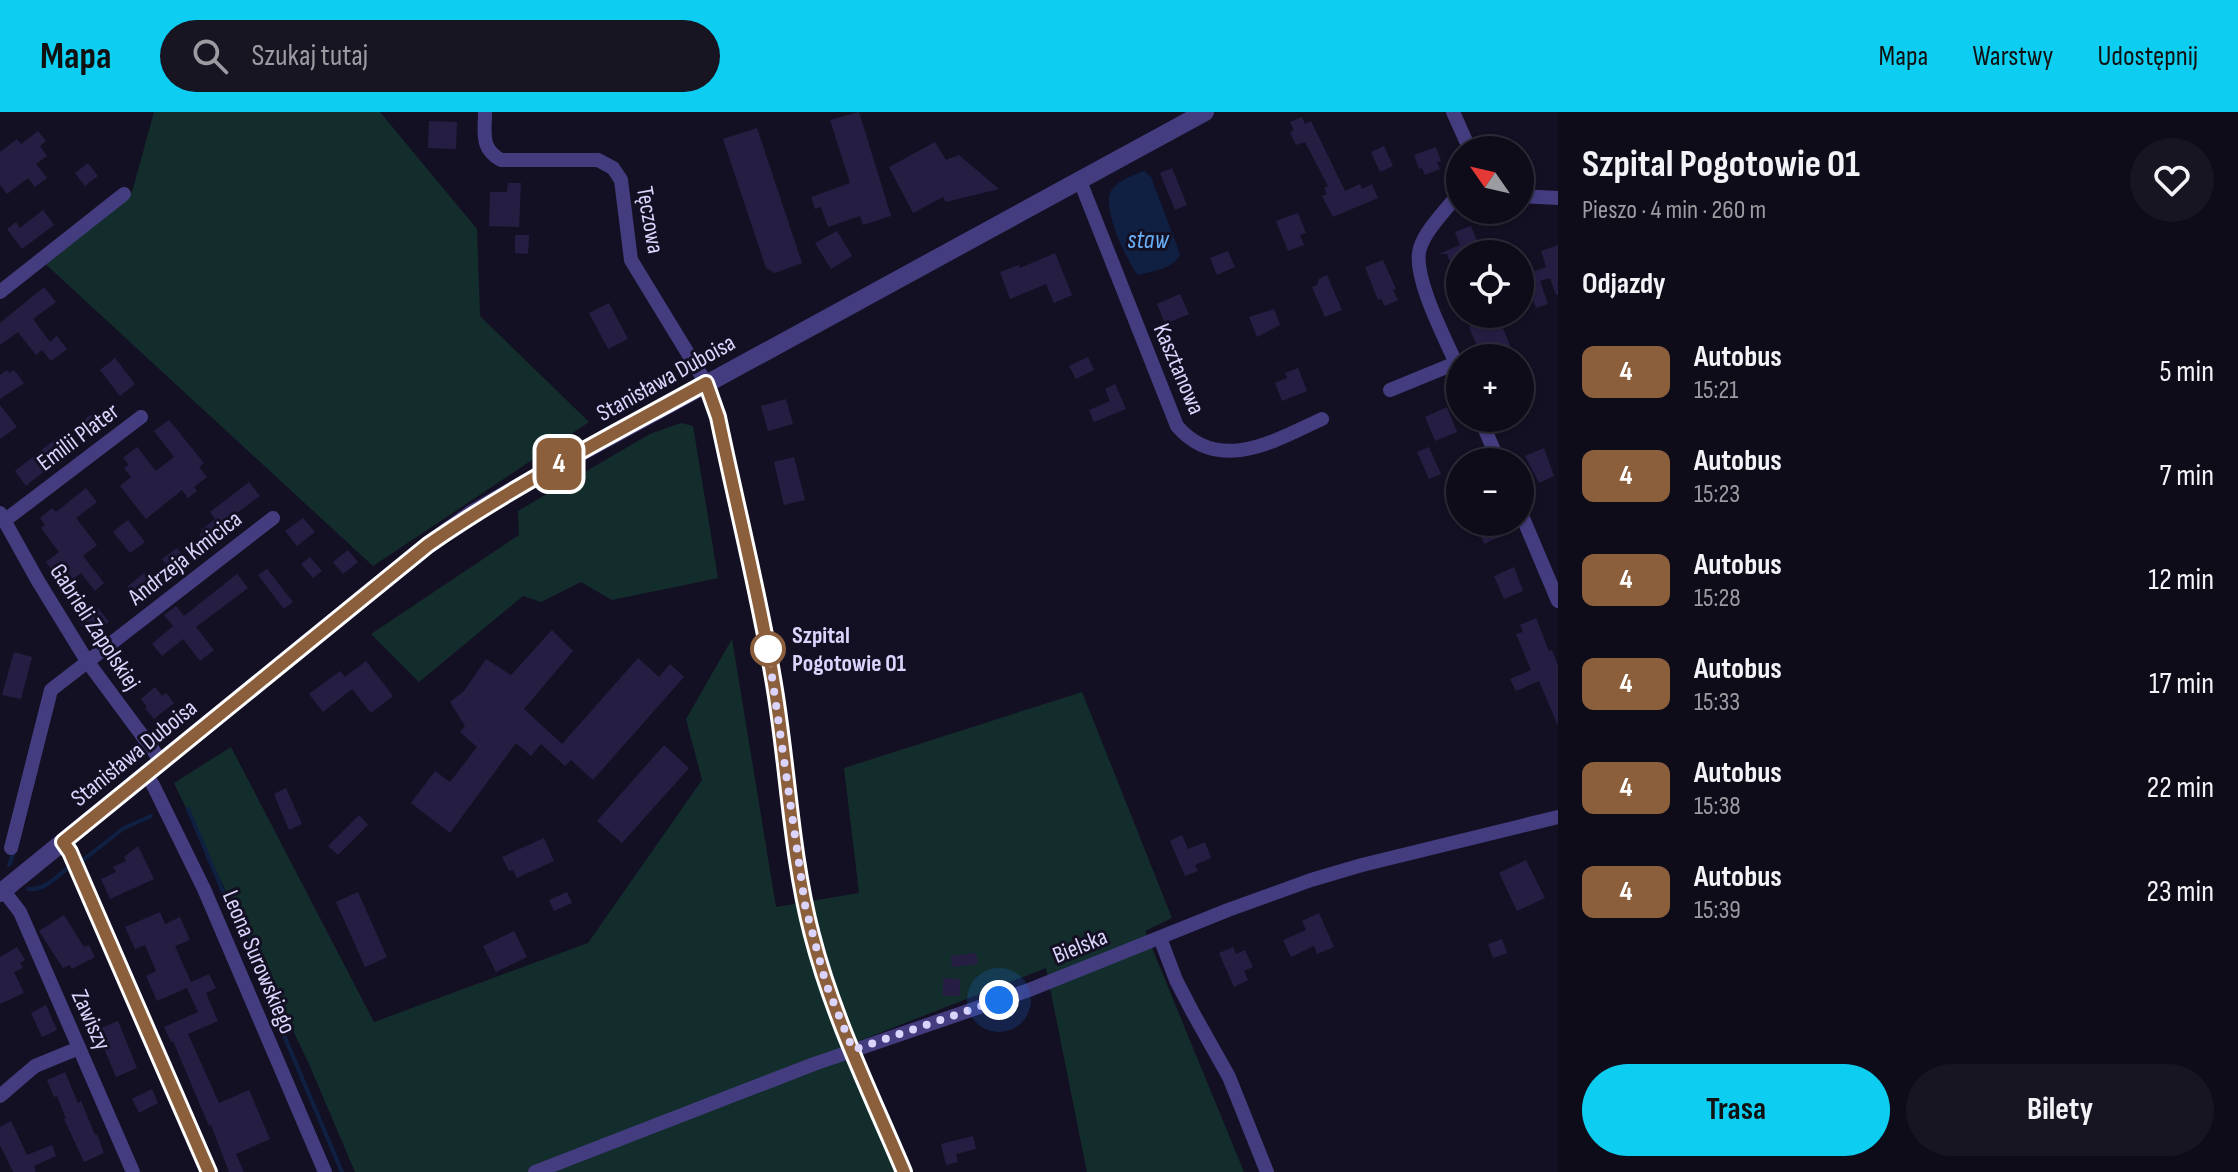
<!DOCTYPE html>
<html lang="pl">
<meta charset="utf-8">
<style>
:root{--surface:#0f0c1a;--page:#181523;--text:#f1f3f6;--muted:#9b9ba2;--line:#2f2c39;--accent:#0dcef0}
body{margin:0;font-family:"Sofia Sans Condensed",sans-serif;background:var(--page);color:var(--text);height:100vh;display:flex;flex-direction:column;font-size:30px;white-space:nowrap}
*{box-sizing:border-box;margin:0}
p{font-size:26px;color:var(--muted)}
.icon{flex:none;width:44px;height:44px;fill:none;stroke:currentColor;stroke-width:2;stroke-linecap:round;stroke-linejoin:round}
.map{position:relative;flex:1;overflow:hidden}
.drawer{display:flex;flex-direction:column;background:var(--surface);width:680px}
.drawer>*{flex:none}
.badge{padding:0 16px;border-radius:12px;font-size:28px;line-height:52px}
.needle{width:52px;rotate:304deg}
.controls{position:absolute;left:1446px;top:24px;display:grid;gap:16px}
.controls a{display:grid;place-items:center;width:88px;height:88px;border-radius:50%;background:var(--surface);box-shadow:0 2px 6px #0004,0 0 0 2px var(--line);font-size:40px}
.you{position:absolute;width:40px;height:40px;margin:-20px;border:6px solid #fff;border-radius:50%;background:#1a73e8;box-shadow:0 0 0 12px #1a73e833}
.map>.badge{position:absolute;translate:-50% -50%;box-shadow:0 0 0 4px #fff}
h2{padding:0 24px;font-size:30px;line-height:72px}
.round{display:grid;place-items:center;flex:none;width:84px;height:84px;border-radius:42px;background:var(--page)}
.head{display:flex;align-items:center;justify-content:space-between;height:136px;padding:0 24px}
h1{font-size:38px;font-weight:700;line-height:60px}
.cta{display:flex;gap:16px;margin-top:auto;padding:16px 24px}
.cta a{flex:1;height:92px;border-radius:48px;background:var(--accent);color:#111;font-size:32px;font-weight:700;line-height:92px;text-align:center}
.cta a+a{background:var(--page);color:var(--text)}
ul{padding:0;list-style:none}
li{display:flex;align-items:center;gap:24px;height:104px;padding:0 24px}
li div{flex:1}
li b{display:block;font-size:30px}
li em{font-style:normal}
li .badge{min-width:88px;font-weight:700;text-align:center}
header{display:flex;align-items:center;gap:48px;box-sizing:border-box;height:112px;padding:0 40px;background:var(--accent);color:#111}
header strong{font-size:38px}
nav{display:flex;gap:44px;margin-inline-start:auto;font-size:28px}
.search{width:560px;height:72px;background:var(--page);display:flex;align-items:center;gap:20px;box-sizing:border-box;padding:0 28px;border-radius:44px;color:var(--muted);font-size:30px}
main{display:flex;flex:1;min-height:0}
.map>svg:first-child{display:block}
</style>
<header>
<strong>Mapa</strong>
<div class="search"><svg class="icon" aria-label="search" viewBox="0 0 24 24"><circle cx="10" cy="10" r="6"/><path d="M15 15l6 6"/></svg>Szukaj tutaj</div>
<nav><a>Mapa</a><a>Warstwy</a><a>Udostępnij</a></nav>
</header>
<main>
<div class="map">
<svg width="1558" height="1060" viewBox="0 0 1558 1060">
<rect width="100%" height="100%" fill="#141023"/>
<g fill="#132d2d">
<polygon points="154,0 380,0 477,117 480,204 589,310 373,454 40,147 132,80"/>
<polygon points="681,311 693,314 718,466 612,488 581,470 541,490 523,484 419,570 371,522 519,423 518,399 650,322"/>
<polygon points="732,527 776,795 859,781 844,656 1082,580 1172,806 1145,819 1244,1060 1087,1060 1046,856 841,936 900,1060 355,1060 309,952 174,671 231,635 374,910 588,831 702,668 686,607"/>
</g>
<path fill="#0f2043" d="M1144 59 1151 65 1180 142C1173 157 1153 159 1138 163 1127 150 1101 94 1111 79 1116 69 1134 63 1144 59Z"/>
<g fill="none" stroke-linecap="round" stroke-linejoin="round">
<g stroke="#0f2043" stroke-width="4">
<polyline points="188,697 342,1060"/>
<polyline points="83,748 124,716 151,704"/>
<polyline points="9,753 14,740"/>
<path d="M28 777C44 779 56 765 68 756"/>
</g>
</g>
<g fill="#261d43">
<polygon points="859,0 891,104 863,113 860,104 828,115 821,95 815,97 811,85 850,71 830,8"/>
<polygon points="1302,5 1305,12 1311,9 1345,79 1360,72 1362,77 1372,72 1378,86 1333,105 1322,84 1327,82 1324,76 1328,74 1305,30 1296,33 1290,20 1294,18 1290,10"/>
<polygon points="429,9 457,10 456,37 428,36"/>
<polygon points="757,16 802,151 775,161 766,156 723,27"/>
<polygon points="38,19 46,29 40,34 47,44 36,52 47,66 35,75 28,66 7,82 0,73 0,40 17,27 21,32"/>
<polygon points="935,30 946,48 959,43 999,77 946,90 943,85 913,101 889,55"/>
<polygon points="1384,34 1393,54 1380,60 1371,40"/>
<polygon points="1436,35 1441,49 1437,50 1440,57 1425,63 1422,56 1419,57 1414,43"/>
<polygon points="88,51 98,64 85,74 75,61"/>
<polygon points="1172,56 1187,93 1175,98 1160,61"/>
<polygon points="508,71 521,71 519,115 489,114 490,80 507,80"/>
<polygon points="43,98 54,113 22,137 7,117 16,110 20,116"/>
<polygon points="1298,101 1306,121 1300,123 1304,133 1288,139 1276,109"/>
<polygon points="1471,114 1481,139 1474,142 1460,142 1460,173 1447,142 1439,142 1460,133 1455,120"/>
<polygon points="837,119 852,144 831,157 815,131"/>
<polygon points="515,123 529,123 528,142 515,141"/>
<polygon points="1558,133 1558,183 1556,183 1550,166 1540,169 1548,192 1536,196 1532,186 1524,189 1520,179 1520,177 1528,173 1524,163 1546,155 1541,139"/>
<polygon points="1228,139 1235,155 1217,163 1210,146"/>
<polygon points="1055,141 1072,183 1054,191 1046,172 1010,187 1000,160 1019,153 1020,156"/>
<polygon points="1383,148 1396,177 1393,178 1398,188 1385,194 1381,187 1378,188 1365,155"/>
<polygon points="1327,163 1342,198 1325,205 1312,175 1317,173 1319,167"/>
<polygon points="44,175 56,190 33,207 50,230 57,224 67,237 51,249 42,238 36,243 18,220 0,233 0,211"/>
<polygon points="1180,182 1189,202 1165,212 1157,192"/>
<polygon points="609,191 628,227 608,237 589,201"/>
<polygon points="1274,197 1280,213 1257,225 1249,205"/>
<polygon points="1493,204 1495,208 1501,205 1505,216 1503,216 1515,246 1491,246 1485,233 1478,236 1477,234 1469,215"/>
<polygon points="1088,245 1094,258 1076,267 1069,254"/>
<polygon points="115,246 135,272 120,284 100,258"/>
<polygon points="1298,256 1307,279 1282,289 1275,271 1287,266 1285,261"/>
<polygon points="7,258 9,261 14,258 24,271 0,287 0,263"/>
<polygon points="1115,272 1126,297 1094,310 1089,298 1110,289 1105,277"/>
<polygon points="786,287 793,312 768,319 761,294"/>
<polygon points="0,293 17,315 0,327"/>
<polygon points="1447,295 1457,320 1435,329 1425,305"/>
<polygon points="94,300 103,311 91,321 82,310"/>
<polygon points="169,308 204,351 199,355 207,365 194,375 197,379 188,386 182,378 146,407 120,374 131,365 124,356 129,353 123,346 137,335 156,359 174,345 154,319"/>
<polygon points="62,322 73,336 26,374 15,359"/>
<polygon points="1429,335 1441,362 1429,367 1417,340"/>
<polygon points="1544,336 1554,364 1539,371 1525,344"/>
<polygon points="794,345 805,388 784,393 774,350"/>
<polygon points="249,370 260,384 227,408 230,413 224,418 226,421 213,432 210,428 206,432 199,423 203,420 201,418 215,407 210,400"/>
<polygon points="86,376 97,390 76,406 97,433 83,444 104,471 95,479 81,461 64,474 46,450 59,440 41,416 45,413 40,406 52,396 56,400"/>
<polygon points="303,406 315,420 297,434 285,419"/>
<polygon points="128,408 145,430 130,441 113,420"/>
<polygon points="1480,410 1499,410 1504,423 1484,432 1478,416 1482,414"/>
<polygon points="177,436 189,450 173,462 162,447"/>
<polygon points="348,438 358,450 343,462 333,450"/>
<polygon points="310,445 322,459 313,466 301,452"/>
<polygon points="1514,455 1523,479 1504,487 1494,464"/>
<polygon points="267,457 293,490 284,497 258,463"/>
<polygon points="144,461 154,474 137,488 127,475"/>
<polygon points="237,462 248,476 196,515 214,538 200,549 183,527 162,544 152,532 173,514 164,503 176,494 184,504"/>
<polygon points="98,496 109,510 90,524 79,510"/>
<polygon points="1536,506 1549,539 1552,538 1558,554 1558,614 1539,569 1516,579 1510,567 1531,558 1516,522 1523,520 1520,513"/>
<polygon points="552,518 573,539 524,597 562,632 638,546 659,565 670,552 684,565 593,668 571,648 565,654 541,632 531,644 516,631 450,721 411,691 435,659 450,670 477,635 460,620 465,614 450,590 464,579 486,547 511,563"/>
<polygon points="14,540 32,545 21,587 2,583"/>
<polygon points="366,549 393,584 371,601 352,577 323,600 309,582 340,559 345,565"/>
<polygon points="155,575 162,584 166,581 174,591 154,607 145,596 147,595 141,587"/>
<polygon points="664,633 689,656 622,731 597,709"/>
<polygon points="286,676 302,712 289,718 274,682"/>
<polygon points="359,703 368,713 338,743 328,734"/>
<polygon points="1182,723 1188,737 1205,730 1211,746 1195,753 1198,759 1185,764 1170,729"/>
<polygon points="544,726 554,749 517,766 513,758 509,759 502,745"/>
<polygon points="138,734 154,767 110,787 101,767 116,760 113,755 126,749 124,745"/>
<polygon points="1526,748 1545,786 1517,799 1499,761"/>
<polygon points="358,780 387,845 365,855 336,790"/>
<polygon points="567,780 572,791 554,799 549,788"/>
<polygon points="160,800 165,812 180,805 190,828 175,834 191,870 209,862 216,876 206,881 218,909 188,922 219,991 249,978 270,1027 236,1042 244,1060 229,1060 211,1013 209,1014 173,929 171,930 164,915 198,900 187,876 157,889 146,864 156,859 145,833 135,837 125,815"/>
<polygon points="1319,801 1334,835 1317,842 1314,834 1291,845 1283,828 1306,818 1302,809"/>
<polygon points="64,803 84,835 89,833 95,845 72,857 70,853 63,856 39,819"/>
<polygon points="514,819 527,845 496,860 483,834"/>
<polygon points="1502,827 1507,841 1493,846 1488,832"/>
<polygon points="17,835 25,848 20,851 23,856 14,860 24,881 0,892 0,845"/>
<polygon points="1233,835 1236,842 1245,838 1253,855 1244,859 1248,868 1234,875 1219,841"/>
<polygon points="976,841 978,852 952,855 951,844"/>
<polygon points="943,866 960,867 960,884 943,884"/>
<polygon points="46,893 57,918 42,925 31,901"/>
<polygon points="118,909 137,956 116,965 104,936 98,939 91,920"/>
<polygon points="65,960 78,991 81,989 95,1023 97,1022 104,1041 84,1050 64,1007 66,1007 57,984 54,985 47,968"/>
<polygon points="152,977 158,991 139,1001 132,987"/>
<polygon points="11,1009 27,1043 52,1033 56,1044 34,1054 36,1060 13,1060 0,1033 0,1015"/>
<polygon points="973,1024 976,1037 956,1042 958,1050 946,1053 941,1032"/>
</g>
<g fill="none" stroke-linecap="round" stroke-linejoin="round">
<g stroke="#433d80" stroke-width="14">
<path d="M485 0C485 21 480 36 501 48H598L613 56 621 68 631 148 706 271 718 305C737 391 758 478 773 566 788 651 790 739 812 823 832 905 871 983 904 1060"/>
<polyline points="1453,0 1470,38"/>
<path d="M1080 69 1177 314C1219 363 1276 328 1322 307"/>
<path d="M1460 80C1448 96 1426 117 1420 136 1411 164 1448 232 1460 260"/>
<polyline points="1520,84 1558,86"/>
<polyline points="0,180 124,82"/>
<polyline points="1390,278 1456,251"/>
<polyline points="1480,306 1499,350"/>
<polyline points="1520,399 1558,489"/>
<polyline points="0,401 38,469 87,549 161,649"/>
<polyline points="4,409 141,305"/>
<polyline points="145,662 153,673 204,777 325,1060"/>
<polyline points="63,730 70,740 209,1060"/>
<polyline points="11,736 51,578 273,406"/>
<polyline points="3,778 20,800 133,1060"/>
<polyline points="1160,826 1176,868 1192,899 1229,965 1267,1060"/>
<polyline points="0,984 35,954 79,936"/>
<polyline points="535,1060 814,952 1029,878 1228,798 1311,768 1362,753 1558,705"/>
</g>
<polyline stroke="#433d80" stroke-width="18" points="0,781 428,433 473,401 545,360 1205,0"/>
</g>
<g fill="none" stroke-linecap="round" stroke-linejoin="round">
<defs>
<path id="line" d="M209 1060 70 740 63 730 428 433C516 372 612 323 706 271L718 305C736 392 758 478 773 566 788 651 790 739 812 823 833 905 871 982 904 1060"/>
</defs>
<use href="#line" stroke="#fff" stroke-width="18"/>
<use href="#line" stroke="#8b5e3c" stroke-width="12"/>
<polyline stroke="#dbd4fd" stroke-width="8" stroke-dasharray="0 14.4" points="768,537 805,793 826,872 853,938 999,888"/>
</g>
<circle fill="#fff" stroke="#8b5e3c" stroke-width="4" cx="768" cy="537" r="16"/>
<g text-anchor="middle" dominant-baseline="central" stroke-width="6" stroke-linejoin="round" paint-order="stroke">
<g font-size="24" fill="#dbd4fd" stroke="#141023">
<text transform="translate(650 108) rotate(80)">Tęczowa</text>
<text transform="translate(1179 257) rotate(67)">Kasztanowa</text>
<text transform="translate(666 266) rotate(-29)">Stanisława Duboisa</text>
<text transform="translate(78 325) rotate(-37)">Emilii Plater</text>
<text transform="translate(185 446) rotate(-38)">Andrzeja Kmicica</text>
<text transform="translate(95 515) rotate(57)">Gabrieli Zapolskiej</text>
<text transform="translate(134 641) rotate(-39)">Stanisława Duboisa</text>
<text transform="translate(1080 834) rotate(-22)">Bielska</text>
<text transform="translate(259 850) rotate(67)">Leona Surowskiego</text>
<text transform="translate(91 908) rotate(66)">Zawiszy</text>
</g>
<g font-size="24" font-weight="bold" fill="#dbd4fd" stroke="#141023" text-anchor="start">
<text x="792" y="523">Szpital<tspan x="792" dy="28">Pogotowie 01</tspan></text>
</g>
<g font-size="26" font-style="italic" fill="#68aef7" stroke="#141023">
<text x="1148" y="128">staw</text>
</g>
</g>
</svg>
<div class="controls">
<a><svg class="needle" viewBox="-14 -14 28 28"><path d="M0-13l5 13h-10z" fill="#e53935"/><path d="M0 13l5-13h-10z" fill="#9b9ba2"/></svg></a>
<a><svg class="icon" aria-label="locate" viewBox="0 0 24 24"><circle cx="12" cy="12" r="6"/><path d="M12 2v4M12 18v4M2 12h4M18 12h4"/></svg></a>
<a>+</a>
<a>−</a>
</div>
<div class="you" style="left:999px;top:888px"></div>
<b class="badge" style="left:559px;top:352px;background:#8b5e3c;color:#fff">4</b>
</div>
<section class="drawer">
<div class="head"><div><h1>Szpital Pogotowie 01</h1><p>Pieszo · 4 min · 260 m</p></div><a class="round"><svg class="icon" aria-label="heart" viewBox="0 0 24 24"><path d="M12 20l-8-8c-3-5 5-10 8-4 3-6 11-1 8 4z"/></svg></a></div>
<h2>Odjazdy</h2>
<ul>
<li><span class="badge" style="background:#8b5e3c;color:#fff">4</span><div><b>Autobus</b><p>15:21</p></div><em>5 min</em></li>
<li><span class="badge" style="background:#8b5e3c;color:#fff">4</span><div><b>Autobus</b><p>15:23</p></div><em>7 min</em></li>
<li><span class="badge" style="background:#8b5e3c;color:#fff">4</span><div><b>Autobus</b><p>15:28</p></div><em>12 min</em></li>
<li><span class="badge" style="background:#8b5e3c;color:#fff">4</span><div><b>Autobus</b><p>15:33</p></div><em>17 min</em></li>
<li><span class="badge" style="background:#8b5e3c;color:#fff">4</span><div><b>Autobus</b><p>15:38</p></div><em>22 min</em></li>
<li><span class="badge" style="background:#8b5e3c;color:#fff">4</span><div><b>Autobus</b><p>15:39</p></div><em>23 min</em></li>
</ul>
<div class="cta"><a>Trasa</a><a>Bilety</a></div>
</section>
</main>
